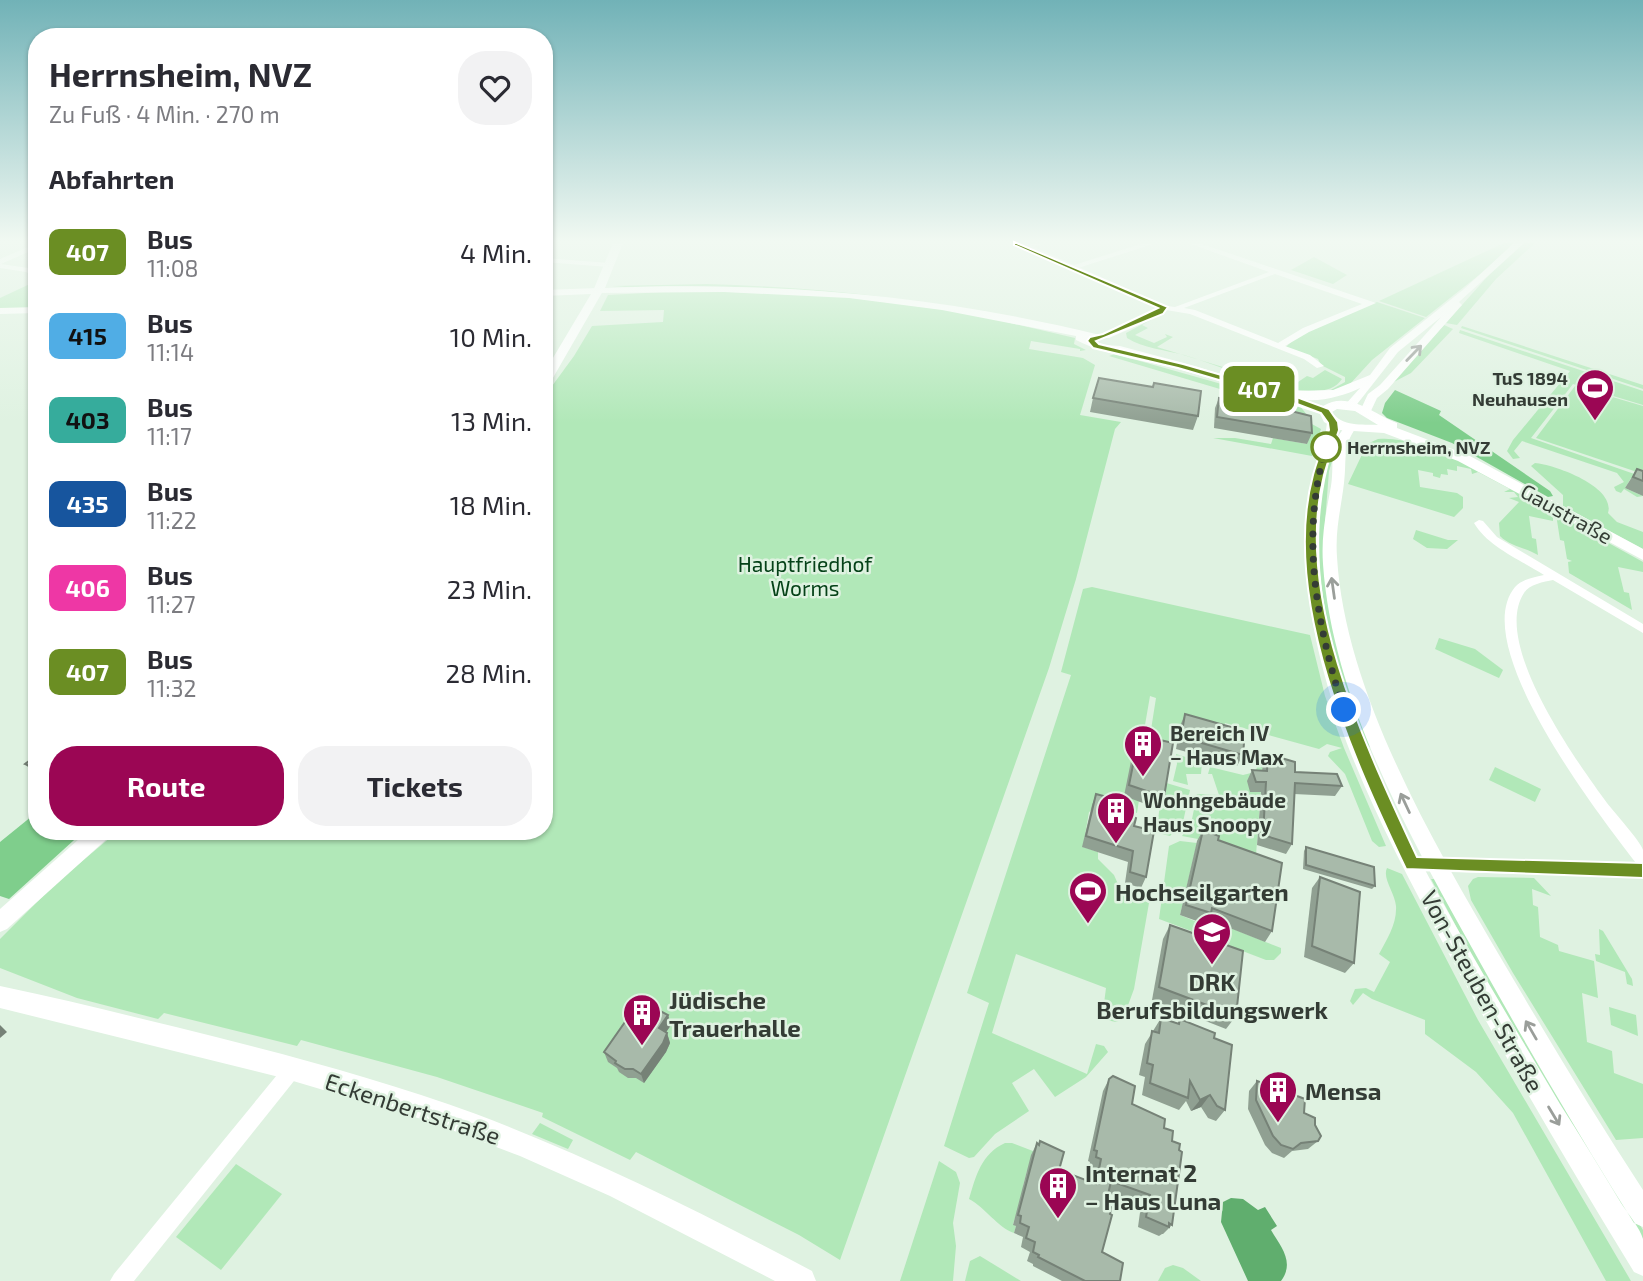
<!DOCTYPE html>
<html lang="de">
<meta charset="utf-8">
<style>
:root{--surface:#fff;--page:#f2f2f3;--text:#2b2b33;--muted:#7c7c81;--accent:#9b0654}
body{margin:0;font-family:"Exo 2",sans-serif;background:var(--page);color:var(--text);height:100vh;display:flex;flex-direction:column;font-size:26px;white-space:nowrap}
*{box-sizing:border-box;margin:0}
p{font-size:23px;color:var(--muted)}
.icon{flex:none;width:38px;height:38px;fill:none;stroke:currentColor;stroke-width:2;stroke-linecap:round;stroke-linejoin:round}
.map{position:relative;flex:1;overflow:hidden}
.drawer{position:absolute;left:28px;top:28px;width:525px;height:812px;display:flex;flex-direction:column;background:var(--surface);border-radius:28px;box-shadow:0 2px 5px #0004}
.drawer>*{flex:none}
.badge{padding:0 14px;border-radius:10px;font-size:24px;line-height:46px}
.you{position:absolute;width:35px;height:35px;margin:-18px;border:5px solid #fff;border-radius:50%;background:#1a73e8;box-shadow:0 0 0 10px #1a73e833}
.map>.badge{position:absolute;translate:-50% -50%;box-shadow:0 0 0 4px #fff}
h2{padding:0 21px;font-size:26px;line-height:63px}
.round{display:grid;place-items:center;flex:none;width:74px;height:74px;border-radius:28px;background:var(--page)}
.overview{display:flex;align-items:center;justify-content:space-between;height:119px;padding:0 21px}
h1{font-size:33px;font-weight:700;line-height:52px}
.primary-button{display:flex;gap:14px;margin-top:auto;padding:14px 21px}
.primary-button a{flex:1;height:80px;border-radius:28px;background:var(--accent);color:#fff;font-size:28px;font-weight:700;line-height:80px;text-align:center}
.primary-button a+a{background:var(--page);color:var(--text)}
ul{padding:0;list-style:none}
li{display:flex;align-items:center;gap:21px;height:84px;padding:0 21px}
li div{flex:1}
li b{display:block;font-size:26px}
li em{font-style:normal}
li .badge{min-width:77px;font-weight:700;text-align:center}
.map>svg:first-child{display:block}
</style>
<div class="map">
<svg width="1643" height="1281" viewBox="0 0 1643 1281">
<rect width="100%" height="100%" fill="#dff2e1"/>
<g fill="#b1e8b8">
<polygon points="1504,243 1514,243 1488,268 1426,317 1379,301"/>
<polygon points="1524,243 1535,243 1496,279 1457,325 1446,323 1487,277"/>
<polygon points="1314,257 1347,275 1333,284 1291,270"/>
<polygon points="32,283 37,283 37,309 0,310 0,298"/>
<path d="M707 284C814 287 917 298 1022 319 969 310 917 300 864 295 784 287 705 285 625 287L612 286Z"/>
<polygon points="682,291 822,294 963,312 1075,338 1074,344 1086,350 1080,351 1080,349 1031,341 1029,349 1083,358 1095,365 1080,415 1121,422 1115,429 1076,579 1049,668 840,1260 799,1235 636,1152 630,1160 542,1117 543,1113 437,1077 301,1040 297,1046 164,1013 158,1019 77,998 0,968 0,939 55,884 118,831 544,831 544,397 574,356 592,326 663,322 664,310 600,311 608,295"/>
<path d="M1377 302 1425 318 1372 360 1350 384 1343 389 1329 391 1345 382V377L1321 365 1318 359 1286 347C1308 323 1348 314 1377 302Z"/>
<path d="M1154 318 1142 325 1148 328 1135 335 1154 343 1167 337 1165 334 1173 337 1157 347 1249 375 1253 373 1288 382 1293 380 1298 382 1307 376 1313 378 1325 370 1342 379C1336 388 1326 391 1314 391 1276 391 1221 366 1184 355 1165 350 1143 348 1127 338L1126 333Z"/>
<polygon points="1444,325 1453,329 1411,373 1388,385"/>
<polygon points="1462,326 1643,385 1643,389 1461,328"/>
<polygon points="1460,330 1643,391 1643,405 1573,384 1531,438 1643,477 1643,482 1631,478 1625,488 1643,496 1637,497 1624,489 1621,493 1616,491 1614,487 1624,482 1617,473 1522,441 1514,451 1520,458 1513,459 1507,451 1513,440 1570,371 1459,333"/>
<polygon points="1115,354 1300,406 1307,415 1109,356"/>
<polygon points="1575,386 1643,406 1643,474 1536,438"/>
<polygon points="1310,423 1321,429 1312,456 1213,438 1235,438 1271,444 1273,438 1307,444"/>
<path d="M1336 435 1340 436 1329 471 1324 535 1373 750C1358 737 1354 715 1348 697 1325 635 1314 568 1320 503 1322 480 1331 457 1336 435Z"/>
<path d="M1378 439C1428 434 1509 488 1553 512V521L1529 516 1532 538 1536 539 1538 555C1525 547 1511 547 1500 536L1499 523 1519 502 1509 498 1518 497 1514 492H1504L1510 489 1478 472 1472 474 1471 469 1457 466V471L1447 469 1448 475 1441 474 1440 478 1433 476V473L1418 470 1420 487 1457 493 1463 497V508L1454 517 1348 484 1367 444Z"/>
<path d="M1535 463C1556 465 1616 487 1608 513L1617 522 1643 532V549L1563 506V495L1531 466Z"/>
<polygon points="1556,514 1643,562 1643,572 1618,567 1624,592 1629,593 1632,610 1569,573 1568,562 1572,561 1567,559 1564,541 1560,540"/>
<polygon points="1416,530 1448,540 1458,540 1447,549 1427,548 1413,539"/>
<polygon points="1092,587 1310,635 1325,696 1344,748 1386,846 1379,847 1372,841 1345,774 1328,756 1330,752 1342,748 1327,744 1319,749 1225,723 1223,737 1171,739 1170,747 1150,736 1156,698 1150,696 1141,748 1134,746 1125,797 1139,800 1137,813 1106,802 1089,812 1083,847 1098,852 1098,859 1114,875 1121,891 1149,903 1134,989 1123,1019 1116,1022 1102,1019 1106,988 1016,954 992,1033 1087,1074 1096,1044 1104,1046 1108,1052 1086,1077 1055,1097 1034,1069 1012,1083 1029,1111 995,1134 974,1157 969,1158 944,1146 989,1003 967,993 1071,675 1061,672 1083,589"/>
<polygon points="1439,638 1475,649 1503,670 1499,678 1435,649"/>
<polygon points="1176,754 1202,762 1201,774 1186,774 1188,785 1173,781 1177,764"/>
<polygon points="1259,763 1263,764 1255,868 1197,841 1198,839 1182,836 1191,824 1197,794 1219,795 1212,774 1208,774 1210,767 1243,775 1255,772"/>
<polygon points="1495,767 1541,789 1535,802 1489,780"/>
<polygon points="1163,782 1190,790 1183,822 1170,836 1162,834 1157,827"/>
<polygon points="1180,841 1197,843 1180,915 1197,922 1194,932 1159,919 1169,846"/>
<path d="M1387 868 1402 874 1478 1020 1631 1281H1606L1513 1113 1476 1072 1425 1034V1020L1372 999 1363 993 1353 1005 1350 1001 1355 989 1366 988 1374 992 1390 962 1379 954C1387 939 1397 924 1396 906 1395 893 1382 878 1387 868Z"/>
<polygon points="1478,877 1534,878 1551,896 1532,889 1533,905 1538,907 1540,937 1558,945 1559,951 1594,961 1598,998 1582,993 1587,1042 1612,1051 1614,1073 1643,1084 1643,1138 1616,1140 1513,973 1471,900 1468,886 1473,879"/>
<polygon points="1431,879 1435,879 1547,1074 1643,1230 1643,1246 1509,1026"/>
<polygon points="1223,925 1281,948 1281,953 1274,960 1266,960 1219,942"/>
<polygon points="1599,929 1603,931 1632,979 1633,986 1627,984 1625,972 1596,961 1595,954 1600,955"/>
<polygon points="1609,1007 1636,1015 1638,1036 1611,1025"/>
<polygon points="540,1123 573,1140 568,1149 532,1134"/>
<path d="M1005 1143H1012L1051 1158 1027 1171 1023 1186 1025 1187 1013 1224 1016 1226 1014 1233C997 1227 986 1208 969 1199 976 1176 981 1154 1005 1143Z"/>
<polygon points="939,1161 956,1172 960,1183 953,1223 956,1246 953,1281 900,1281"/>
<polygon points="236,1164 282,1194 221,1270 176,1237"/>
<polygon points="980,1256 1021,1281 965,1281 970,1261"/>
<polygon points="1173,1265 1183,1268 1201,1281 1158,1281 1165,1268"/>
</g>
<g fill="#7fce8c">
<polygon points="1395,390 1441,411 1439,415 1550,491 1553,496 1548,497 1452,443 1387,418 1382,413 1385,403"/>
<polygon points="37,812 37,831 84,831 9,899 0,896 0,842"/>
</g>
<path fill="#60ae6e" d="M1231 1198 1243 1199 1258 1210 1265 1207 1277 1226 1271 1230C1281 1247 1295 1262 1281 1281H1248L1221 1222 1223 1202Z"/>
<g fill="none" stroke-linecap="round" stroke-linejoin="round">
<g fill="#fff" fill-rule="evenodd">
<polygon points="37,243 37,248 1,264 28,268 37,272 37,277 26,272 0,268 0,259"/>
<polygon points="1033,243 1044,243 1026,250 1023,248"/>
<polygon points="1144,243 1156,243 1075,269 1068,267"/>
<path d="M1188 243H1199L1376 303 1309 332 1285 346 1310 355 1324 366 1317 368 1304 359 1190 314 1160 309V305L1175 307 1269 272ZM1275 274 1362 304 1303 328 1278 343 1195 310 1184 308Z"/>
<polygon points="544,258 609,263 613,265 609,267 544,262"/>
<path d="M1479 520 1483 521 1497 537 1643 624V633L1553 580C1544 582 1529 584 1524 593 1491 643 1577 762 1607 803 1614 812 1641 842 1643 850 1643 857 1643 869 1643 877L1412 871 1407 869 1404 864 1407 859 1412 857 1636 863C1599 815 1467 645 1515 587 1522 579 1535 577 1544 575 1521 560 1488 547 1474 523Z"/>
<polygon points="292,1061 298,1064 301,1070 298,1076 134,1281 110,1281 114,1274 286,1064"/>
</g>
<g fill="#fff" fill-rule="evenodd">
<polygon points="1013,243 1025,243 1168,307 1164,314 1109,338 1101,338 1101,334 1157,308"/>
<path d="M1514 243H1524L1459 302 1462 305 1460 307 1388 389 1377 398 1370 413 1366 414 1360 411 1368 394 1380 385 1441 317 1398 352 1354 408 1350 409 1344 406 1360 388C1342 397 1305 407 1287 394L1293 391 1333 390 1370 375 1390 348 1464 289Z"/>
<polygon points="598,288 603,291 550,383 544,386 544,373 591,294 544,296 544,290"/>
<polygon points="37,307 37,313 0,314 0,308"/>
<path d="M1333 418 1339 422 1336 439 1346 425H1354L1356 428C1342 446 1347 462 1344 483 1341 509 1335 529 1337 557 1345 693 1434 844 1502 960 1548 1038 1594 1115 1643 1190V1227L1634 1223 1614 1191C1563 1108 1514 1024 1467 939 1404 826 1332 695 1323 564 1321 536 1326 513 1331 486 1333 474 1332 461 1333 449 1286 598 1368 765 1438 894 1477 965 1519 1035 1560 1104 1581 1137 1601 1170 1621 1203 1628 1214 1640 1228 1643 1239 1643 1251 1643 1265 1643 1276L1634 1272C1568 1164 1503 1054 1443 943 1382 829 1318 708 1307 578 1304 545 1304 510 1312 478 1316 459 1326 441 1327 422Z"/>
<polygon points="88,831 111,831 109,837 7,929 0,932 0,909"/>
<path d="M0 986C59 998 117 1013 176 1027 277 1052 378 1078 476 1114 592 1158 703 1213 812 1271L816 1281H775L610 1196 520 1156 428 1121 283 1078 0 1008Z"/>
</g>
<path fill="#fff" fill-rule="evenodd" d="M613 243H623L605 288C772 281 937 295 1100 335V339L1093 340 1104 345 1120 346 1195 366 1323 406C1348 390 1374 414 1397 423V428L1468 455 1643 549V560L1458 461 1384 433 1338 430 1324 422 1320 414C1275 399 1230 384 1185 371 1149 361 1109 357 1076 340V336L942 310 849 298 724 292 594 293 593 291ZM1337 409 1355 411 1378 425C1362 424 1342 427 1332 412Z"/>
</g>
<g fill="#90a092">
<polygon points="1093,398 1198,416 1193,430 1090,412"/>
<polygon points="1219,398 1312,433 1307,444 1214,428 1215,408"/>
<polygon points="1637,469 1643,471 1643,496 1625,488"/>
<polygon points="1185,714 1243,755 1237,766 1176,749 1180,726"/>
<polygon points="1139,735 1164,797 1159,809 1124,796 1134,746"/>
<polygon points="1268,754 1295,772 1342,786 1335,796 1294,794 1292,844 1286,854 1257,845 1261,792 1250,792 1247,781 1252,770 1262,771 1263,764"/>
<polygon points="37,755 37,773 32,771 25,764"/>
<polygon points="1096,794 1110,808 1134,826 1146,877 1141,888 1125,883 1128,862 1082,847 1092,805"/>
<polygon points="1203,830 1218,840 1272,931 1265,942 1207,919 1205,924 1180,915 1197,841"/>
<polygon points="1306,847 1375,886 1372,889 1303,869 1304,851"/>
<polygon points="1320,877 1354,963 1345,973 1304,957 1312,888"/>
<polygon points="1170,925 1236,1016 1226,1029 1152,1000 1163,939"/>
<polygon points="668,1015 671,1025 666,1032 667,1033 670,1043 666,1052 644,1083 636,1078 628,1078 619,1072 617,1068 608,1062 604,1052"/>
<polygon points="1161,1018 1177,1024 1180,1019 1214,1038 1225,1110 1216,1121 1208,1118 1201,1107 1191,1111 1186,1101 1179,1110 1142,1095 1145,1077 1139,1075 1145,1044"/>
<polygon points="1109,1079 1132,1104 1164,1128 1172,1141 1172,1225 1163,1234 1162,1234 1159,1236 1138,1227 1141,1205 1108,1193 1106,1204 1102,1252 1120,1281 1062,1281 1033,1266 1033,1264 1027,1261 1030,1252 1021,1247 1023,1237 1014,1233 1016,1226 1013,1225 1031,1155 1037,1143 1039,1144 1040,1141 1059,1170 1092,1182 1094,1170 1089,1168 1090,1162 1088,1161 1103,1091"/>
<polygon points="1257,1081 1304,1113 1315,1125 1318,1141 1308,1149 1292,1151 1284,1158 1272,1153 1265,1145 1248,1109 1249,1091"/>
</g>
<g fill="#768277">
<polygon points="668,1015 671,1025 662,1038 659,1028"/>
<polygon points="0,1025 7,1032 0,1038"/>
<polygon points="667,1033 670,1043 666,1052 644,1083 641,1074"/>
<polygon points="1210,1095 1201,1107 1191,1111 1200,1100"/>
</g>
<g fill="#a8baaa" stroke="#768277" stroke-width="2">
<polygon points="1099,378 1153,387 1154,383 1201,391 1198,416 1093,398"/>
<polygon points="1219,398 1271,406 1311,416 1312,433 1217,417"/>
<polygon points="1637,469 1643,471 1643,481 1633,477"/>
<polygon points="1185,714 1245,731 1243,755 1181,737"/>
<polygon points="1139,735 1173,743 1164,797 1129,785"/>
<polygon points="1268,754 1295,762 1295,772 1337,774 1342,786 1295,783 1292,844 1263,835 1266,782 1256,782 1252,770 1267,771"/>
<polygon points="37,755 37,769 25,764"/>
<polygon points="1096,794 1111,798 1110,808 1136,818 1134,826 1154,831 1146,877 1130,872 1133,851 1086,836"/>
<polygon points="1203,830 1219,836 1218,840 1282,863 1272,931 1212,908 1211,913 1186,905"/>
<polygon points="1306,847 1374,867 1375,886 1306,865"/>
<polygon points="1320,877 1360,892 1354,963 1312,946"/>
<polygon points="1170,925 1243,951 1236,1016 1159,987"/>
<polygon points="647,1004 668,1015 659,1028 667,1033 663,1043 641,1074 633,1069 625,1069 615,1063 616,1061 604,1052 632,1012 639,1016"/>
<polygon points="1161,1018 1179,1024 1180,1019 1215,1033 1214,1038 1232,1045 1225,1110 1217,1106 1210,1095 1200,1100 1190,1081 1188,1098 1150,1083 1153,1065 1147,1063 1152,1031 1159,1033"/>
<polygon points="1113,1076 1135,1086 1132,1104 1165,1119 1164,1128 1173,1131 1172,1141 1180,1144 1179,1150 1182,1152 1172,1225 1169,1223 1169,1227 1146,1217 1150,1195 1111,1181 1106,1204 1111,1207 1110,1214 1112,1215 1102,1252 1123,1263 1120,1281 1085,1281 1038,1257 1039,1255 1033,1252 1035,1242 1026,1238 1029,1227 1020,1223 1021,1216 1018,1215 1037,1143 1039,1145 1040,1141 1064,1152 1059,1170 1096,1184 1101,1159 1096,1157 1097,1151 1094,1150 1109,1079"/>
<polygon points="1257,1081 1305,1099 1304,1113 1315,1118 1315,1125 1321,1136 1318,1141 1301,1143 1293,1149 1281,1145 1273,1136 1256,1100"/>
</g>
<defs><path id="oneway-shaft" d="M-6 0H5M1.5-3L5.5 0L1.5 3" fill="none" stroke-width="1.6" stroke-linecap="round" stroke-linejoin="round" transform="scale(1.75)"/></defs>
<g stroke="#9a9e9a">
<use href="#oneway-shaft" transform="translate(1414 353) rotate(-46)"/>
<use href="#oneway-shaft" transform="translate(1333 588) rotate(-98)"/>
<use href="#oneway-shaft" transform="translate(1405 803) rotate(-115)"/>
<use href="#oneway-shaft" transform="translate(1531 1030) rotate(-120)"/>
<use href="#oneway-shaft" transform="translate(1554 1116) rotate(59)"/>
</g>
<linearGradient id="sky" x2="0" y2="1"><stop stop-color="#71b2b7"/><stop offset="0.57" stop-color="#f1f9f2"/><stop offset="1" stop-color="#f1f9f2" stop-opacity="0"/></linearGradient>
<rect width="1643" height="423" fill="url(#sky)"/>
<path fill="#6b8e23" stroke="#fff" stroke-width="2" d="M1014 242 1168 307 1163 314 1096 341 1099 344 1183 364 1291 395 1329 409 1338 422 1339 430C1334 445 1328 460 1324 475 1293 597 1367 749 1417 857L1643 863V878L1406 869C1354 760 1280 599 1313 475 1317 460 1323 445 1329 430L1328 423 1321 413 1284 399 1178 368 1093 348 1087 341 1090 337 1103 334 1158 308 1014 245Z"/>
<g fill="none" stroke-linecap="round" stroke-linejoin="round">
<path stroke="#343c35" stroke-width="7" stroke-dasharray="0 12.6" d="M1326 447C1300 534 1316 624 1344 710"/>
</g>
<defs>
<symbol id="stadium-pin" viewBox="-11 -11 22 30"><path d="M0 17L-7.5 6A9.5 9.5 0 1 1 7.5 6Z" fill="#9b0654" stroke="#dff2e1"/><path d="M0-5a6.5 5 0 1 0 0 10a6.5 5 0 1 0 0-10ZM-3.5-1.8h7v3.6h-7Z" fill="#fff"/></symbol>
<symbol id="building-pin" viewBox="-11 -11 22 30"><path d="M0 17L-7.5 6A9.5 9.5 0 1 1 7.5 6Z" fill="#9b0654" stroke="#dff2e1"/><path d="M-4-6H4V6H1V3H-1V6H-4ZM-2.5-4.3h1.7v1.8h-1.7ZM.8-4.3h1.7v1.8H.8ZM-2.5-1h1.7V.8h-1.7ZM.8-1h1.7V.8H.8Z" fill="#fff"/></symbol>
<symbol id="school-pin" viewBox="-11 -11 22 30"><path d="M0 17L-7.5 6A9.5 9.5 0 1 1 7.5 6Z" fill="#9b0654" stroke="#dff2e1"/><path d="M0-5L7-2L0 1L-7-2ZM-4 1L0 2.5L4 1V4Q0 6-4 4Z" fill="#fff"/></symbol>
</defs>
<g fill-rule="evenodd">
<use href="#stadium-pin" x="1573" y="366" width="44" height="60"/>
<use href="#building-pin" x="1121" y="722" width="44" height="60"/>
<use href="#building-pin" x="1094" y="789" width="44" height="60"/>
<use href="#stadium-pin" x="1066" y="869" width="44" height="60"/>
<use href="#school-pin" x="1190" y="910" width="44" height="60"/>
<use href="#building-pin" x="620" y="991" width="44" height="60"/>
<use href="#building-pin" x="1256" y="1068" width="44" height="60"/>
<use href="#building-pin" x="1036" y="1164" width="44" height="60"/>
</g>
<circle fill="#fff" stroke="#6b8e23" stroke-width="3.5" cx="1326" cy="447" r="14"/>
<g text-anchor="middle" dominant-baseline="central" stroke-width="5" stroke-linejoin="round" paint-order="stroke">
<g font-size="18" font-weight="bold" fill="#343c35" stroke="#dff2e1" text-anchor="end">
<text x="1568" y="378">TuS 1894<tspan x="1568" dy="21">Neuhausen</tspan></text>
</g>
<g font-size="18" font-weight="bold" fill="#343c35" stroke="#dff2e1" text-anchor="start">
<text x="1347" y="447">Herrnsheim, NVZ</text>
</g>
<g font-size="21" fill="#343c35" stroke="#dff2e1">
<text transform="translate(1567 513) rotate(29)">Gaustraße</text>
</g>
<g font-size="21" fill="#054218" stroke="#dff2e1">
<text x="805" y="563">Hauptfriedhof<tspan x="805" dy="24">Worms</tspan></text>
</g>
<g font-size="21" font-weight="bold" fill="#343c35" stroke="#dff2e1" text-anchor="start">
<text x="1170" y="732">Bereich IV<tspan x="1170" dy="24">– Haus Max</tspan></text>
<text x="1143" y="799">Wohngebäude<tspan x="1143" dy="24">Haus Snoopy</tspan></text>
</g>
<g font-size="24" font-weight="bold" fill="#343c35" stroke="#dff2e1" text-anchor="start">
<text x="1115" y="891">Hochseilgarten</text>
<text x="1212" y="981" text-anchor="middle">DRK<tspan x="1212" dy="28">Berufsbildungswerk</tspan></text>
<text x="669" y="999">Jüdische<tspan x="669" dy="28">Trauerhalle</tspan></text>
<text x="1305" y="1090">Mensa</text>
<text x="1085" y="1172">Internat 2<tspan x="1085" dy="28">– Haus Luna</tspan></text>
</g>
<g font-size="24" fill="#343c35" stroke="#dff2e1">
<text transform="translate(1483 991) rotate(61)">Von-Steuben-Straße</text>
<text transform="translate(413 1108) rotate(18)">Eckenbertstraße</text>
</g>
</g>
</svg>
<div class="you" style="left:1344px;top:710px"></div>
<b class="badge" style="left:1259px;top:389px;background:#6b8e23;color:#fff">407</b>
<section class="drawer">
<div class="overview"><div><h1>Herrnsheim, NVZ</h1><p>Zu Fuß · 4 Min. · 270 m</p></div><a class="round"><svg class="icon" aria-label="heart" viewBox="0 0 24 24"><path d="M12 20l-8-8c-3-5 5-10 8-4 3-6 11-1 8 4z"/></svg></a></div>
<h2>Abfahrten</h2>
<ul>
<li><span class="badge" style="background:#6b8e23;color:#fff">407</span><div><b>Bus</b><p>11:08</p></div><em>4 Min.</em></li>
<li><span class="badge" style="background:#50ade5;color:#111">415</span><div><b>Bus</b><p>11:14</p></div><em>10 Min.</em></li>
<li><span class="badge" style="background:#36ac9c;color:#111">403</span><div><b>Bus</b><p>11:17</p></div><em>13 Min.</em></li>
<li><span class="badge" style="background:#17559e;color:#fff">435</span><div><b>Bus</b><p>11:22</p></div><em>18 Min.</em></li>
<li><span class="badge" style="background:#ee37a5;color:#fff">406</span><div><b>Bus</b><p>11:27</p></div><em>23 Min.</em></li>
<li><span class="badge" style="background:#6b8e23;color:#fff">407</span><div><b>Bus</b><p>11:32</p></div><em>28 Min.</em></li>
</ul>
<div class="primary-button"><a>Route</a><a>Tickets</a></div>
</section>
</div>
